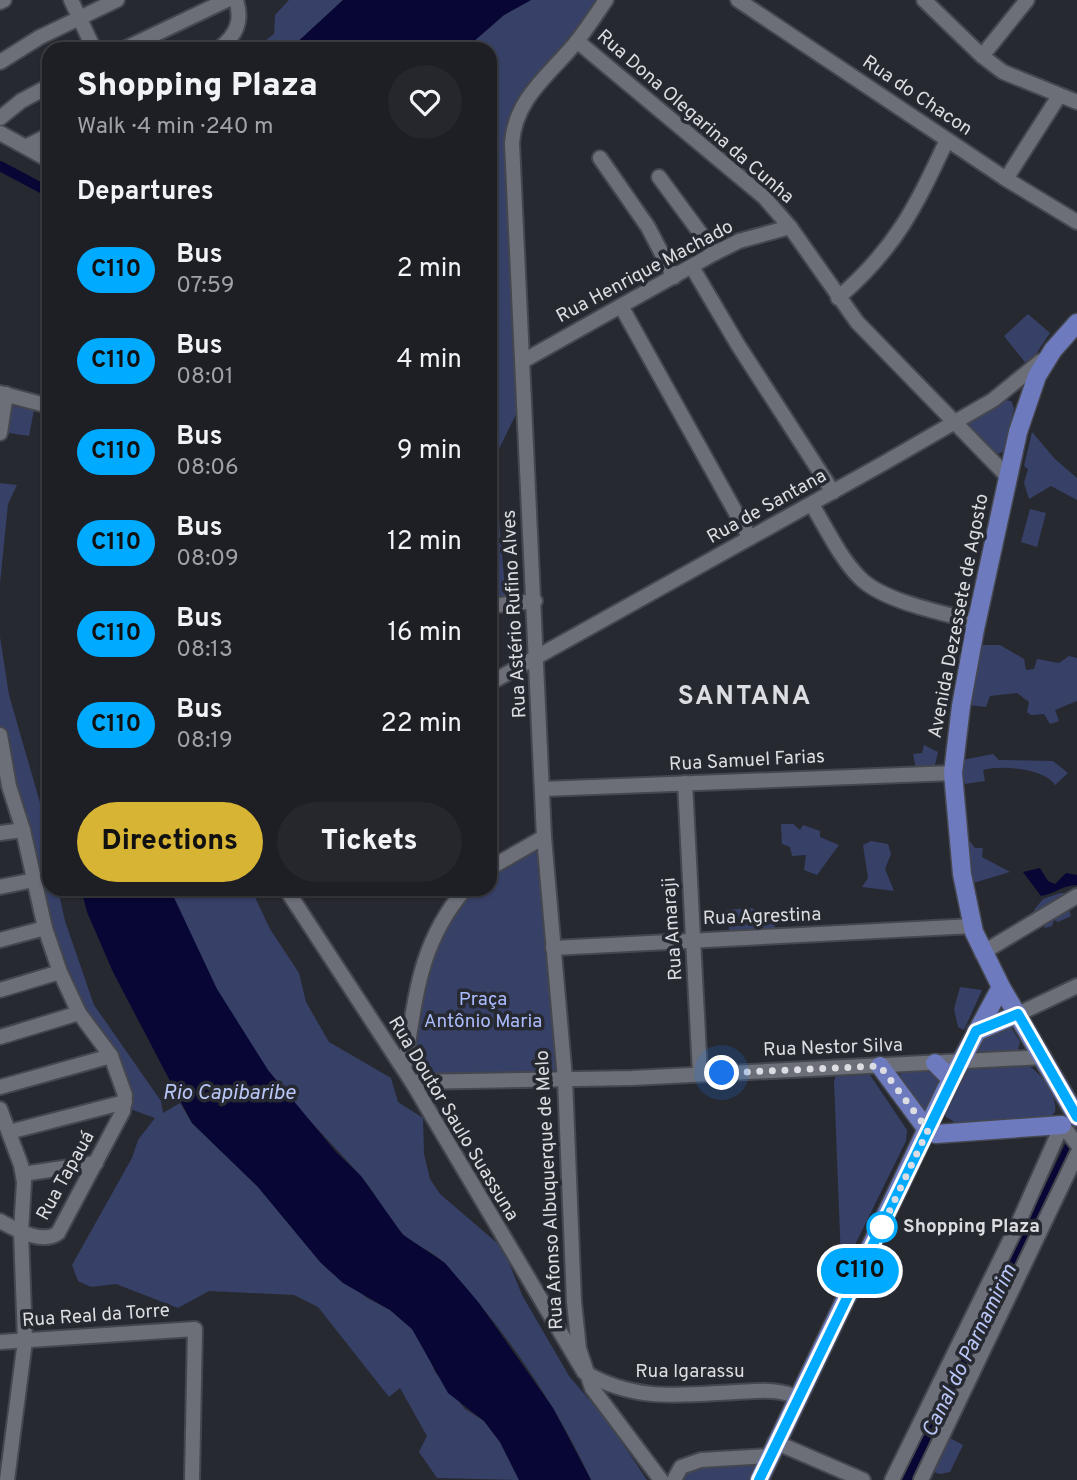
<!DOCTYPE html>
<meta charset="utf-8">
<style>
:root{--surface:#1d1f25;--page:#25272d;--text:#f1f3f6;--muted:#a0a2a7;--line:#3b3d42;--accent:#d7b434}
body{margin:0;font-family:Overpass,sans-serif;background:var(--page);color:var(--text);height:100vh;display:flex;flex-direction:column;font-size:26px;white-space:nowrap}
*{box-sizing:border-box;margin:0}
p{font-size:23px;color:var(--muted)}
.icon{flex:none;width:38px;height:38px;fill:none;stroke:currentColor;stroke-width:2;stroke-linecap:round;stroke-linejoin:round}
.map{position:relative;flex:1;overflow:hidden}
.drawer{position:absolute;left:42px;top:42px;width:455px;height:854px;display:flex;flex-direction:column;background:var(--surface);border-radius:21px;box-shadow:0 2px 5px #0004,0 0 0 2px var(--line)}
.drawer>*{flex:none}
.badge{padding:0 14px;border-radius:23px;font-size:24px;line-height:46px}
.you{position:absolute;width:35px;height:35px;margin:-18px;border:5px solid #fff;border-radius:50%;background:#1a73e8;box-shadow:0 0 0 10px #1a73e833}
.map>.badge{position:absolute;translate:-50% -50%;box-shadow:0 0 0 4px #fff}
h2{padding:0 35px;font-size:26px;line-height:63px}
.round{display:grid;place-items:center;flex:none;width:74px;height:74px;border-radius:37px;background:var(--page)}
.head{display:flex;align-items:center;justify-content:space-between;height:119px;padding:0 35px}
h1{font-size:33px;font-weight:800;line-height:52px}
.button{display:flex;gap:14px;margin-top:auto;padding:14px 35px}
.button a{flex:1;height:80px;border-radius:42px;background:var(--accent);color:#111;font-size:28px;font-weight:800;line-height:80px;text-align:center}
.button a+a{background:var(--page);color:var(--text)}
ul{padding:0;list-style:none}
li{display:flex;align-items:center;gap:21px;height:91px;padding:0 35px}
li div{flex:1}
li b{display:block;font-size:26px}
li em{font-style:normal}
li .badge{min-width:77px;font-weight:700;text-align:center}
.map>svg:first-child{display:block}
</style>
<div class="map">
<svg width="1077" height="1480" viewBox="0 0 1077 1480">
<rect width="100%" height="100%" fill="#272931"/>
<g fill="#374067">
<polygon points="289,0 343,0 290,49 255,49 274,34 275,15"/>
<polygon points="531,0 601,0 516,123 523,400 494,459 506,601 490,602 490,49 465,49 504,15"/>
<polygon points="1028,314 1050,333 1028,366 1004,336"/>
<polygon points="1005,400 1011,401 1014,408 1005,451 996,455 969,430 968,422"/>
<polygon points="8,405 34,410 29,436 3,432"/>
<polygon points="1032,432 1055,459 1077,478 1077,500 1051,486 1029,499 1024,483 1028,469 1024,466"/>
<polygon points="0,483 17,485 8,504 0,584"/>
<polygon points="1030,509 1046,513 1037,547 1021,542"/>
<polygon points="0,637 9,695 45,820 49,841 49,889 58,889 65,921 94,1005 161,1101 163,1113 180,1103 192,1123 258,1187 321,1263 367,1298 390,1310 412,1329 426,1350 435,1372 465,1409 484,1421 500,1442 519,1480 437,1478 419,1452 427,1436 400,1388 389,1397 318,1307 294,1295 209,1291 178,1308 116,1284 91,1287 78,1281 72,1265 132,1158 138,1140 155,1118 130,1109 128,1081 119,1063 69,989 14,784 10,741 0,728"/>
<polygon points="982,645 1000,645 1024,659 1026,670 1034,669 1037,659 1059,663 1069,656 1077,658 1077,701 1055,710 1059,721 1050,724 1044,714 1031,715 1027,712 1029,702 1017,693 990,696 986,707 969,705"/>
<polygon points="924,745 938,752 934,769 916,769 913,754 922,753"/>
<path d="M993 754 999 760 1053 761 1068 773 1055 785C1044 768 1001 765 983 770L985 781 965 784 959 771 962 760Z"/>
<polygon points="781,824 793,824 800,830 803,825 820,831 820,837 839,845 817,875 804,870 806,855 792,856 790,847 782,844"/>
<polygon points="965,835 975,848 983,848 982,857 1010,872 970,884"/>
<polygon points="871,841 888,844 891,854 885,869 894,891 862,887 868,878 863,845"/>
<polygon points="537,849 556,1074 417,1079 409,1069 423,965 469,889 490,889 490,872"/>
<path d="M170 889H251L270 929 299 973 306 1002 329 1042 391 1078 398 1102 423 1118 424 1154 430 1179 440 1194 503 1248 522 1295 569 1376 609 1423 647 1480H591C555 1402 504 1329 446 1265 435 1252 416 1246 403 1234 387 1219 378 1196 363 1179 339 1150 312 1125 288 1096 238 1036 198 962 170 889Z"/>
<polygon points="1060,893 1064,893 1071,916 1058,922 1054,920 1052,926 1045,928 1043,923 1037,923 1034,910 1043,899"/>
<polygon points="751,908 759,910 763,915 768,912 777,913 774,931 730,934 726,910"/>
<polygon points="960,987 982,990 964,1030 958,1027 954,1009"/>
<polygon points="1008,1022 1020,1042 1018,1050 977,1053 978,1034"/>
<path d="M1024 1064C1039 1069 1058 1095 1055 1112L1050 1118 958 1124 946 1117 944 1110 967 1068Z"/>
<polygon points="935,1068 944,1079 928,1110 924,1112 898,1076 905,1070"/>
<polygon points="870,1075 907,1130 906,1141 847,1261 841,1260 834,1081 836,1076"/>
<polygon points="946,1436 963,1445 950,1472 940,1474 930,1471"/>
<polygon points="754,1461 756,1467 749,1480 674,1480 681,1468"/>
</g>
<g fill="#070635">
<polygon points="343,0 531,0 504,15 465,49 290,49"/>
<path d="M1040 868 1048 881 1055 884 1066 873 1077 875V885C1063 885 1054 894 1041 896L1023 872Z"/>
<polygon points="81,889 170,889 217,989 268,1070 336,1152 361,1176 403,1235 445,1263 479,1303 553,1408 591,1480 519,1480 500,1442 484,1421 448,1393 412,1329 390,1310 343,1283 321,1263 258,1187 192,1123 113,972 87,912"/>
</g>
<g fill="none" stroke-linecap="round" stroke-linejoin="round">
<g stroke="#070635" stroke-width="10">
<polyline points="0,166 49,192"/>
<polyline points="907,1480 1070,1146"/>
</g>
<defs>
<g id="minor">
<polyline points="71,0 94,49"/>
<path d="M606 0C597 13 588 27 578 40 552 73 515 97 512 143L544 837 565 1079 574 1302 579 1349 592 1388 661 1480"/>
<polyline points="738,0 1006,179 1077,222"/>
<polyline points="924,0 982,56 1003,72 1077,102"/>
<polyline points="0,2 4,0"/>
<polyline points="577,41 764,197 790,227 857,322 1007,476"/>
<polyline points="124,49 227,0"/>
<path d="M219 49C236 35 243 22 236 0"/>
<polyline points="982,56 1027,0"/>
<polyline points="0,62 40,37 117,0"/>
<polyline points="0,118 21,101 49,86"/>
<polyline points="0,133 49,160"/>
<polyline points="27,146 49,135"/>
<polyline points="600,158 648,227 674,277"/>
<polyline points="659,177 715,253"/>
<polyline points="1006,179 1059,96"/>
<polyline points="692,267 738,345 833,492"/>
<path d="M838 298C896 248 915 208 947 140"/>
<polyline points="621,306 750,538"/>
<polyline points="523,361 715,253 739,241 790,227"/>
<polyline points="0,393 49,406"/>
<polyline points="0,433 6,394"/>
<path d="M812 505C827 529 840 558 860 578 884 602 944 613 977 622"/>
<polyline points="490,606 535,601"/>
<polyline points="490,683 884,463 993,400 1041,361"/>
<path d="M0 735 9 786 23 830 45 928 60 972 79 1013 111 1056 125 1095 123 1111 58 1233C42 1245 15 1229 0 1221"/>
<polyline points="685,783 700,1074"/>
<polyline points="543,789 953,773"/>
<polyline points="0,833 23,830"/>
<polyline points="490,868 544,837"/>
<polyline points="0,887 34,880"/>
<path d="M286 889 412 1082 584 1372C635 1402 680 1395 736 1392 759 1391 778 1388 799 1398"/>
<polyline points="0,940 45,928"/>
<polyline points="553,948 973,926"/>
<polyline points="982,953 1077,896"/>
<polyline points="0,990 60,972"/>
<polyline points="1018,1014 1077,986"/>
<polyline points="0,1037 79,1013"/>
<path d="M404 1069C416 999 417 946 465 889"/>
<polyline points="412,1082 632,1078 1044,1057"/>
<polyline points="0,1087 111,1056"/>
<polyline points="0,1109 21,1165 24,1182 21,1232 25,1341 7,1480"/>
<polyline points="1062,1125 1077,1144"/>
<polyline points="9,1132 125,1102"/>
<polyline points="23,1174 96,1163"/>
<polyline points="0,1342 195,1329 192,1480"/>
<polyline points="775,1442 863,1480"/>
<polyline points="674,1480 681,1467 701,1460 768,1456"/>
<polyline points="892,1480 1017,1226 1062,1125"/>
<polyline points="921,1480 1077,1154"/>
</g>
<g id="major">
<polyline points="1077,323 1053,350 1037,376 1018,432 975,629 961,706 953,773 962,874 974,932 1001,987 1077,1117"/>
<polyline points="976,1032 1018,1014"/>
<polyline points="935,1063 951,1079"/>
<polyline points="880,1066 928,1131 936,1134 1062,1125"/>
<polyline points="759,1480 946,1089 1001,987"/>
</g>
</defs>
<use href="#minor" stroke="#45474e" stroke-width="18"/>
<use href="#major" stroke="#45474e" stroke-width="21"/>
<use href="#minor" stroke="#6c6f78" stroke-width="14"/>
<use href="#major" stroke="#6d7abe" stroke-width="18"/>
</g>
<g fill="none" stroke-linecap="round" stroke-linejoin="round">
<defs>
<polyline id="line" points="759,1480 976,1031 1018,1014 1077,1117"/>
</defs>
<use href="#line" stroke="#fff" stroke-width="16"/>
<use href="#line" stroke="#0af" stroke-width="10"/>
<polyline stroke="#dbdde3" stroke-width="7" stroke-dasharray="0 12.6" points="722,1073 880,1066 928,1130 882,1227"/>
</g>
<circle fill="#fff" stroke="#0af" stroke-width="3.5" cx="882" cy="1227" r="14"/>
<g text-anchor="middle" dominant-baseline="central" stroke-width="7" stroke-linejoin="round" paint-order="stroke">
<g font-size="19" fill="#dbdde3" stroke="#272931">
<text transform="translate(917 96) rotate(34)">Rua do Chacon</text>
<text transform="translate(695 117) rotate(41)">Rua Dona Olegarina da Cunha</text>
<text transform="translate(645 272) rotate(-28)">Rua Henrique Machado</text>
<text transform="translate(767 507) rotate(-29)">Rua de Santana</text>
<text transform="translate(515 614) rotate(-93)">Rua Astério Rufino Alves</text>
<text transform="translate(959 616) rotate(-79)">Avenida Dezessete de Agosto</text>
<text transform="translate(747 761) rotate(-3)">Rua Samuel Farias</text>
<text transform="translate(762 917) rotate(-2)">Rua Agrestina</text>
<text transform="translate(673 929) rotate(-94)">Rua Amaraji</text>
<text transform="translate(833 1048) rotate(-2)">Rua Nestor Silva</text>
<text transform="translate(453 1119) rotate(59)">Rua Doutor Saulo Suassuna</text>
<text transform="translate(66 1176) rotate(-61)">Rua Tapauá</text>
<text transform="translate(550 1190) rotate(-93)">Rua Afonso Albuquerque de Melo</text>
<text transform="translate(96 1316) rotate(-4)">Rua Real da Torre</text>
<text x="690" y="1372">Rua Igarassu</text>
</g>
<g font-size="19" fill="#aabbfc" stroke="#272931">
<text x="483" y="1000">Praça<tspan x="483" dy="22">Antônio Maria</tspan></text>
</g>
<g font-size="19" font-weight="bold" fill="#dbdde3" stroke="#272931" text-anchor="start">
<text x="903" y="1227">Shopping Plaza</text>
</g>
<g font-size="21" font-style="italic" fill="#b9c6f8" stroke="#272931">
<text x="229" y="1093">Rio Capibaribe</text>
<text transform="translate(970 1351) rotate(-64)">Canal do Parnamirim</text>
</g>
<g font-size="26" font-weight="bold" letter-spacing="2" fill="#dbdde3" stroke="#272931">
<text x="745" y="697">SANTANA</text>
</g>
</g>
</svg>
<div class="you" style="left:722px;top:1073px"></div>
<b class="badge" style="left:860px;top:1271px;background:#0af;color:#111">C110</b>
<section class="drawer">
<div class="head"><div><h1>Shopping Plaza</h1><p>Walk · 4 min · 240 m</p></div><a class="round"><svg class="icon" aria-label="heart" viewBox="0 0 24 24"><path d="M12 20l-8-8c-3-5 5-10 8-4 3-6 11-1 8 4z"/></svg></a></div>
<h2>Departures</h2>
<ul>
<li><span class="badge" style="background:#0af;color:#111">C110</span><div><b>Bus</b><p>07:59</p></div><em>2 min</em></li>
<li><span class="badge" style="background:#0af;color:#111">C110</span><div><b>Bus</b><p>08:01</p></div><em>4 min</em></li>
<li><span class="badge" style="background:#0af;color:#111">C110</span><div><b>Bus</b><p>08:06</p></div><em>9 min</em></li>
<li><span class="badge" style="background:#0af;color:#111">C110</span><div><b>Bus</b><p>08:09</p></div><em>12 min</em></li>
<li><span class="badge" style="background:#0af;color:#111">C110</span><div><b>Bus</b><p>08:13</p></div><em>16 min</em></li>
<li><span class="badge" style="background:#0af;color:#111">C110</span><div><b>Bus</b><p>08:19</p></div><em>22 min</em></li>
</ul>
<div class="button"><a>Directions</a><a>Tickets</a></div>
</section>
</div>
